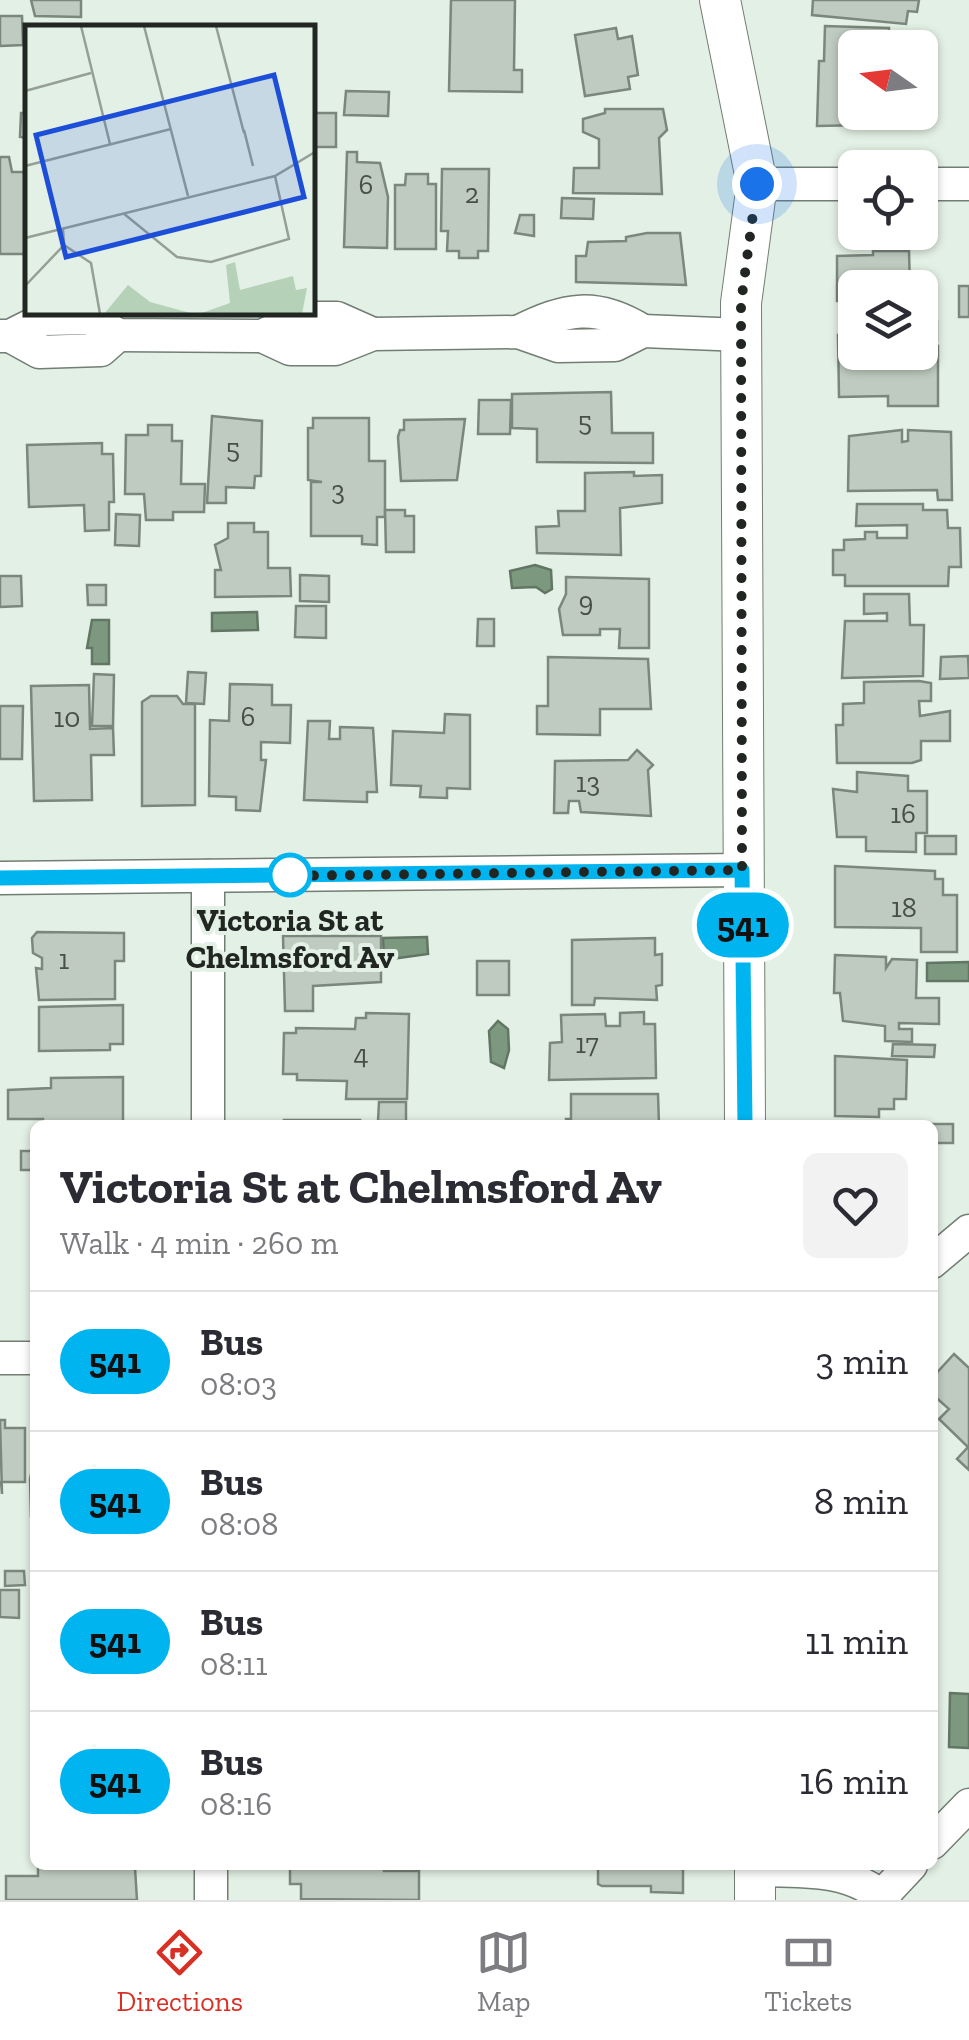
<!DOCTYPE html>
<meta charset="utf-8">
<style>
:root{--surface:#fff;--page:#f2f2f3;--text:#2b2b33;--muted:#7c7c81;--line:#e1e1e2;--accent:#d93025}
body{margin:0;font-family:"Zilla Slab",serif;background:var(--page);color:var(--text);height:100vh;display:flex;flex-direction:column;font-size:38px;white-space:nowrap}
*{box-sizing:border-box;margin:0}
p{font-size:32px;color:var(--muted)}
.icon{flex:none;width:55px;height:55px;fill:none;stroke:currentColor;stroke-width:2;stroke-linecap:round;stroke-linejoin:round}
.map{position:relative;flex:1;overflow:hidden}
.details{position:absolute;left:30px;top:1120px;width:908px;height:750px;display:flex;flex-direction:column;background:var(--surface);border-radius:15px;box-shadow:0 2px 8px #0004}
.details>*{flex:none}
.badge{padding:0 20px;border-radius:32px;font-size:35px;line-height:65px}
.needle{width:65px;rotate:284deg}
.tools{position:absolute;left:838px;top:30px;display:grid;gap:20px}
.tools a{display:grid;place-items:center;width:100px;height:100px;border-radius:15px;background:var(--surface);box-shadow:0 2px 8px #0004;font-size:50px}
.you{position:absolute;width:50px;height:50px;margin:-25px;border:8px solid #fff;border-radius:50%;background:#1a73e8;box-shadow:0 0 0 15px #1a73e833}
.map>.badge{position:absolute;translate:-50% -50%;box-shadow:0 0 0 5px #fff}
.round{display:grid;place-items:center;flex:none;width:105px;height:105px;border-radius:15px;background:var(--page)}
.overview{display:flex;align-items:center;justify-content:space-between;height:170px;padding:0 30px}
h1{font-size:48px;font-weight:800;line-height:75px}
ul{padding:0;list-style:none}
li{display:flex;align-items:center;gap:30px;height:140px;padding:0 30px;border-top:2px solid var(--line)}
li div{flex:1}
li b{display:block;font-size:38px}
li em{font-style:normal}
li .badge{min-width:110px;font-weight:700;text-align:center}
.dock{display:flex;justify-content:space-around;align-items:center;height:140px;border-top:2px solid var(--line);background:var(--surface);font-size:28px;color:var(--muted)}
.dock a{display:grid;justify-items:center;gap:5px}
.dock .current{color:var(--accent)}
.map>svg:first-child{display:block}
</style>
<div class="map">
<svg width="969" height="1900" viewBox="0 0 969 1900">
<rect width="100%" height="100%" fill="#e3f0e5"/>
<g fill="#7c997f" stroke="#617663" stroke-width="2.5">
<polygon points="535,565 551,570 552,589 545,593 536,587 512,588 510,571"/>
<polygon points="257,612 258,630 212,631 212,613"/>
<polygon points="92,620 109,620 109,664 92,664 92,648 87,648"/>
<polygon points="427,937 428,954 384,960 383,938"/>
<polygon points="969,962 969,981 927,981 927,963"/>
<polygon points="498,1021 508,1029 509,1050 504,1068 491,1062 489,1031"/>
<polygon points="950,1693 969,1694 969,1748 949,1747"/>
</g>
<g fill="#bfcbc0" stroke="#7b867c" stroke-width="2.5">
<polygon points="31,0 81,0 81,17 35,16"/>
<polygon points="451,0 515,0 514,70 522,70 522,92 449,91"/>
<polygon points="813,0 919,0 917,12 908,11 906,24 812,15"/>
<polygon points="0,16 22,16 23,45 0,46"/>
<polygon points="825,26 889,28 888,48 855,48 855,112 920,112 920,85 931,100 928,116 917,124 817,126 819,61 824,61"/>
<polygon points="616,28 618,39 632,36 638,75 628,77 630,89 585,96 575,35"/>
<polygon points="346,91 389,92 388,116 344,115"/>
<polygon points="605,109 663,109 667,130 659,138 662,194 573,193 574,168 599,168 599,139 583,132 583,119 605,113"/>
<polygon points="21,113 28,113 28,138 20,137"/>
<rect x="312" y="113" width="24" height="34"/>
<polygon points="347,152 357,152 357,162 380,163 388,197 387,248 344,247"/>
<polygon points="0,157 9,157 12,172 28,172 28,254 0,254"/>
<polygon points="442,169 489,169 488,251 478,251 478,258 459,258 459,251 447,251 448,231 441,231"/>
<polygon points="406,174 428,174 428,184 436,184 436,249 395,249 395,185 405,185"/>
<polygon points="562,198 594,199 593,219 561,218"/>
<polygon points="520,215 534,215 534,236 515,233"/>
<polygon points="647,233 680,233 686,285 576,282 576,256 586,256 588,242 626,241 626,237"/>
<polygon points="873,251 909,251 910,288 855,288 855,319 846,319 845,301 837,301 837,256 873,255"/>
<rect x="959" y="286" width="10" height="31"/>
<polygon points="937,321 937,340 920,340 920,322"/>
<polygon points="838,335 855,335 855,352 920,352 920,346 938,346 938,406 888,406 888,396 839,397"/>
<polygon points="611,392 612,433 653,433 653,463 537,462 537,429 512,428 512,394"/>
<polygon points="479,400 511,400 510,434 478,434"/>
<polygon points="212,416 262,421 261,476 255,476 254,488 226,487 226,503 207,503"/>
<polygon points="313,418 369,418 369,461 385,461 385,517 377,517 377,545 362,544 362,536 311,536 311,482 322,482 308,480 308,428 313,428"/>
<polygon points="465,419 457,480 401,481 398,437 400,430 404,430 404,420"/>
<polygon points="148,425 172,425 172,441 182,441 181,484 205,484 204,512 173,512 173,520 146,520 144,494 125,494 126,435 148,435"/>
<polygon points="902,430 902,442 908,441 908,430 951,432 952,500 938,500 937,490 848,491 849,436"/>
<polygon points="102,443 102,454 113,454 114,502 109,502 109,530 85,531 84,505 29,507 27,445"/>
<polygon points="634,472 634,476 662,475 662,503 620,508 621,555 537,553 536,527 559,526 558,511 585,511 585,473"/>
<polygon points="857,504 923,504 923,510 947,510 948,528 960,528 961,567 949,567 948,586 845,586 845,575 833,575 833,550 844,550 844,540 865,539 865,532 877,532 877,538 907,538 907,525 856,526"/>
<polygon points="385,510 405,510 405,516 414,516 414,552 386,552"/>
<polygon points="116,514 140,515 139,546 115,545"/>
<polygon points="228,523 254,523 254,532 268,532 268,568 290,568 291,596 215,597 215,570 221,570 215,545 228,538"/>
<polygon points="300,575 329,576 329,602 300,601"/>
<polygon points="0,576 21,576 22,606 0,607"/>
<polygon points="566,577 649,579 649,648 619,648 620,629 600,629 600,635 563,635 559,609 566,594"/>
<polygon points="87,585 106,585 106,605 88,605"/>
<polygon points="864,594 909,594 910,625 924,625 923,676 842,678 845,621 887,621 887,613 864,614"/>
<polygon points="296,606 326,606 326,638 295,637"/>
<polygon points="478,619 494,619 494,646 477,646"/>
<polygon points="968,656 969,678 940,679 941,657"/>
<polygon points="548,657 648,659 651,709 600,709 600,735 537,734 537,706 548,706"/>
<polygon points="188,672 206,673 204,704 186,703"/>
<polygon points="94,674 114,675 113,726 92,726"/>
<polygon points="919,681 931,683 931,701 919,701 920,716 950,711 950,741 921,741 921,760 912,763 837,763 836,725 843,725 843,704 864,703 864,682"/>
<polygon points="230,684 272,685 272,705 291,705 290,743 261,742 261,760 266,760 260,811 236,810 236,797 209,796 210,720 229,721"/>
<polygon points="89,685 90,729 113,728 114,755 91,755 92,800 34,801 31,686"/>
<polygon points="151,696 177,696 183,704 195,704 195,805 142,806 142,702"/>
<polygon points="0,706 23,706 22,759 0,759"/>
<polygon points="445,714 470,715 470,789 447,788 447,798 420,797 421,786 391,785 393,731 444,733"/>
<polygon points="308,721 330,721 329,739 340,739 340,727 373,728 377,792 367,792 367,802 304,800"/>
<polygon points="637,750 653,765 648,770 651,816 581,812 579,801 569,801 568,813 554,813 555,761 628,760"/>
<polygon points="857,772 908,776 908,791 927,791 927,833 916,833 916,852 866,851 866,837 837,837 833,789 857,792"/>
<rect x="925" y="836" width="31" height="18"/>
<polygon points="835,866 935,871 935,879 943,879 943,895 957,895 957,952 921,952 921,928 835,927"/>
<polygon points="37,932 124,933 124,961 115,961 115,999 39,1000 36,968 42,969 42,958 33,953 32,938"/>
<polygon points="283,936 381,936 381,982 313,986 313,1011 285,1011"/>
<polygon points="655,938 655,955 662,954 662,985 656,986 657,1000 595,998 594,1005 572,1005 572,940"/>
<polygon points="835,955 886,957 886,968 892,959 917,960 916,998 939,998 939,1024 899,1023 899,1029 912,1029 912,1042 885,1041 885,1026 843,1021 840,993 834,993"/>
<rect x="477" y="961" width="32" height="34"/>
<polygon points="123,1005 123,1044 110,1044 110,1050 39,1051 39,1007"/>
<polygon points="644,1012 644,1024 655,1024 656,1078 549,1080 550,1043 562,1042 561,1015 605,1014 606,1026 620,1026 620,1013"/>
<polygon points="366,1013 409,1014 407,1099 346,1099 347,1081 297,1080 297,1074 283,1074 284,1033 296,1033 296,1028 355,1029 356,1018 366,1018"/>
<polygon points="893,1044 935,1045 934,1057 892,1056"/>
<polygon points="835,1056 907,1060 906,1099 894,1099 894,1109 879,1109 879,1117 835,1116"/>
<polygon points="123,1077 123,1125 43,1125 43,1119 8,1119 8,1090 51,1088 51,1078"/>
<polygon points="571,1094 658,1094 659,1125 566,1125 566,1119 571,1119"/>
<polygon points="379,1102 406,1102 406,1121 378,1121"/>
<rect x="284" y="1120" width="76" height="5"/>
<polygon points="899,1124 953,1124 953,1143 932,1143 932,1125"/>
<rect x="21" y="1151" width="14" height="19"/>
<polygon points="954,1354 969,1368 969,1470 957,1459 968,1447 939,1419 949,1409 932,1394 932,1378"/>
<polygon points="0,1420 5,1420 5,1428 25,1428 25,1482 1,1482 2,1494"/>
<polygon points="35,1454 35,1517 31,1517 30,1479"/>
<polygon points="5,1571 24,1571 25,1585 5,1586"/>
<polygon points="0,1590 19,1590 19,1618 0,1617"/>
<polygon points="60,1865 130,1865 135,1868 137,1900 6,1900 6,1876 38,1876 38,1868"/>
<polygon points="290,1865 383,1865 384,1871 419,1871 419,1900 301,1899 301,1884 290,1884"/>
<polygon points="598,1865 683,1865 683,1893 651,1892 651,1886 602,1886 598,1884"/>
</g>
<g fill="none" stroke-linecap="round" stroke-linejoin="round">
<defs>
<g id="minor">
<polyline points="757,184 855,184"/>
<polyline points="920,184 969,184"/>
<path d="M518 332C566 308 596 302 643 331"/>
<polyline points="0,336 10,336 44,319 90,318 118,335 262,336 298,318 337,318 373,334"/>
<polyline points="10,336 39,352 101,350 118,335"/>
<polyline points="262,336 290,349 335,349 373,334 518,332 558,346 615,345 643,331 742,335"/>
<polyline points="0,878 742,870"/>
<polyline points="208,1125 208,876"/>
<polyline points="932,1262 969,1231"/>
<polyline points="0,1358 35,1358"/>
<polyline points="932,1843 969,1805"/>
<polyline points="211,1865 211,1900"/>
<path d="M755 1870C799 1871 851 1867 885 1900"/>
<polyline points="882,1896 911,1865"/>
</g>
<g id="tertiary">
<polyline points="720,0 757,184 741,303 745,1125"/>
<polyline points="755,1865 755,1900"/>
</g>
</defs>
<use href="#minor" stroke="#727d73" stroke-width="35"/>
<use href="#tertiary" stroke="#727d73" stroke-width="42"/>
<use href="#minor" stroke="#fff" stroke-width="32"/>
<use href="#tertiary" stroke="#fff" stroke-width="40"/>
</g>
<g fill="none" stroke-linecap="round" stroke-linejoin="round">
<defs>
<polyline id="line" points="0,878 742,870 745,1125"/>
</defs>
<use href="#line" stroke="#fff" stroke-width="22"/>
<use href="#line" stroke="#00b5ef" stroke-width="15"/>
<polyline stroke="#212622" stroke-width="10" stroke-dasharray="0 18" points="290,875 284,876 742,870 741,303 757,184"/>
</g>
<circle fill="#fff" stroke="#00b5ef" stroke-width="5" cx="290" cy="875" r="20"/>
<g text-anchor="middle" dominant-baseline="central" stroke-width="8" stroke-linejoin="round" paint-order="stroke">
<g font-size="28" fill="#484f4a">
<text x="366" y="184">6</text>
<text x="472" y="193">2</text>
<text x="585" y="421">5</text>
<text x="233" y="448">5</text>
<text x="338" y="490">3</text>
<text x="586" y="601">9</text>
<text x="248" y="716">6</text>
<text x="67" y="717">10</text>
<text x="588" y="782">13</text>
<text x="903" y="813">16</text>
<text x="904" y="907">18</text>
<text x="64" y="959">1</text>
<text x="587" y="1043">17</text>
<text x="361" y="1054">4</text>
</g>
<g font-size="32" font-weight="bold" fill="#212622" stroke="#e3f0e5">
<text x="290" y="920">Victoria St at<tspan x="290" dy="37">Chelmsford Av</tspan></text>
</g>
</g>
<g transform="translate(25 25)">
<rect width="290" height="290" fill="#e3f0e5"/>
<path d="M210 237 215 265 268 251 271 265 282 263 277 289H174L205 278 201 240ZM103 260 125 277 169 289H79Z" fill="#b5d1b8"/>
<path fill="none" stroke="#959f97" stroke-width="2.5" d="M56 1 85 119M119 1 163 171M191 1 219 108M0 66 66 48M219 105 228 141M0 141 146 104M98 188 152 232 186 237 264 214 250 151M0 213 250 151 290 127M39 220 66 238 75 289M0 261 39 220 38 204"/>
<path fill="#1d4ed8" fill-opacity="0.15" stroke="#1d4ed8" stroke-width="5" d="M249 50 279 172 41 232 11 110Z"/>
<rect width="290" height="290" fill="none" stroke="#212622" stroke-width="5"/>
</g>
</svg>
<div class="tools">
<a><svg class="needle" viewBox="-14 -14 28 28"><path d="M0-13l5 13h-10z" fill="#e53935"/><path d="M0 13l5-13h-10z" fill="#7c7c81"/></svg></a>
<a><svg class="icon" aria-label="locate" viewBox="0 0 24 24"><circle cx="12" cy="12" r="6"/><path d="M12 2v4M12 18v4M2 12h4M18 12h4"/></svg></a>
<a><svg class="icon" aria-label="layers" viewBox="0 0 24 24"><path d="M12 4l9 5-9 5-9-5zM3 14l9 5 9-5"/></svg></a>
</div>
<div class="you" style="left:757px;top:184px"></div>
<b class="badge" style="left:743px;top:925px;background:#00b5ef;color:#111">541</b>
<section class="details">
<div class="overview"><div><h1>Victoria St at Chelmsford Av</h1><p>Walk · 4 min · 260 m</p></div><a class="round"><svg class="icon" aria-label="heart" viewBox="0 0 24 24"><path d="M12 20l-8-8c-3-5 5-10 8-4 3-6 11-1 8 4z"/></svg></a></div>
<ul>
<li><span class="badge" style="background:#00b5ef;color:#111">541</span><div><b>Bus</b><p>08:03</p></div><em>3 min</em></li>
<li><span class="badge" style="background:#00b5ef;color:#111">541</span><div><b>Bus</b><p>08:08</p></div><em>8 min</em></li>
<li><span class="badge" style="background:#00b5ef;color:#111">541</span><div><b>Bus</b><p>08:11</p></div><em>11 min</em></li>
<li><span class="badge" style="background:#00b5ef;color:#111">541</span><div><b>Bus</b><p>08:16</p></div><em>16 min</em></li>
</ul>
</section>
</div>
<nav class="dock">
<a class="current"><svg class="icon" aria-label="directions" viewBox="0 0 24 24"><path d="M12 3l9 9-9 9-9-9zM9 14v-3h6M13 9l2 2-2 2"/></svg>Directions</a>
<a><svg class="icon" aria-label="map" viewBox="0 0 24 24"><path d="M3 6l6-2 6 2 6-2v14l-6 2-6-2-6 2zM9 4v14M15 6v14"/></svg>Map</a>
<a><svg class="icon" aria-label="tickets" viewBox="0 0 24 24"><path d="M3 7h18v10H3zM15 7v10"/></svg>Tickets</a>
</nav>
